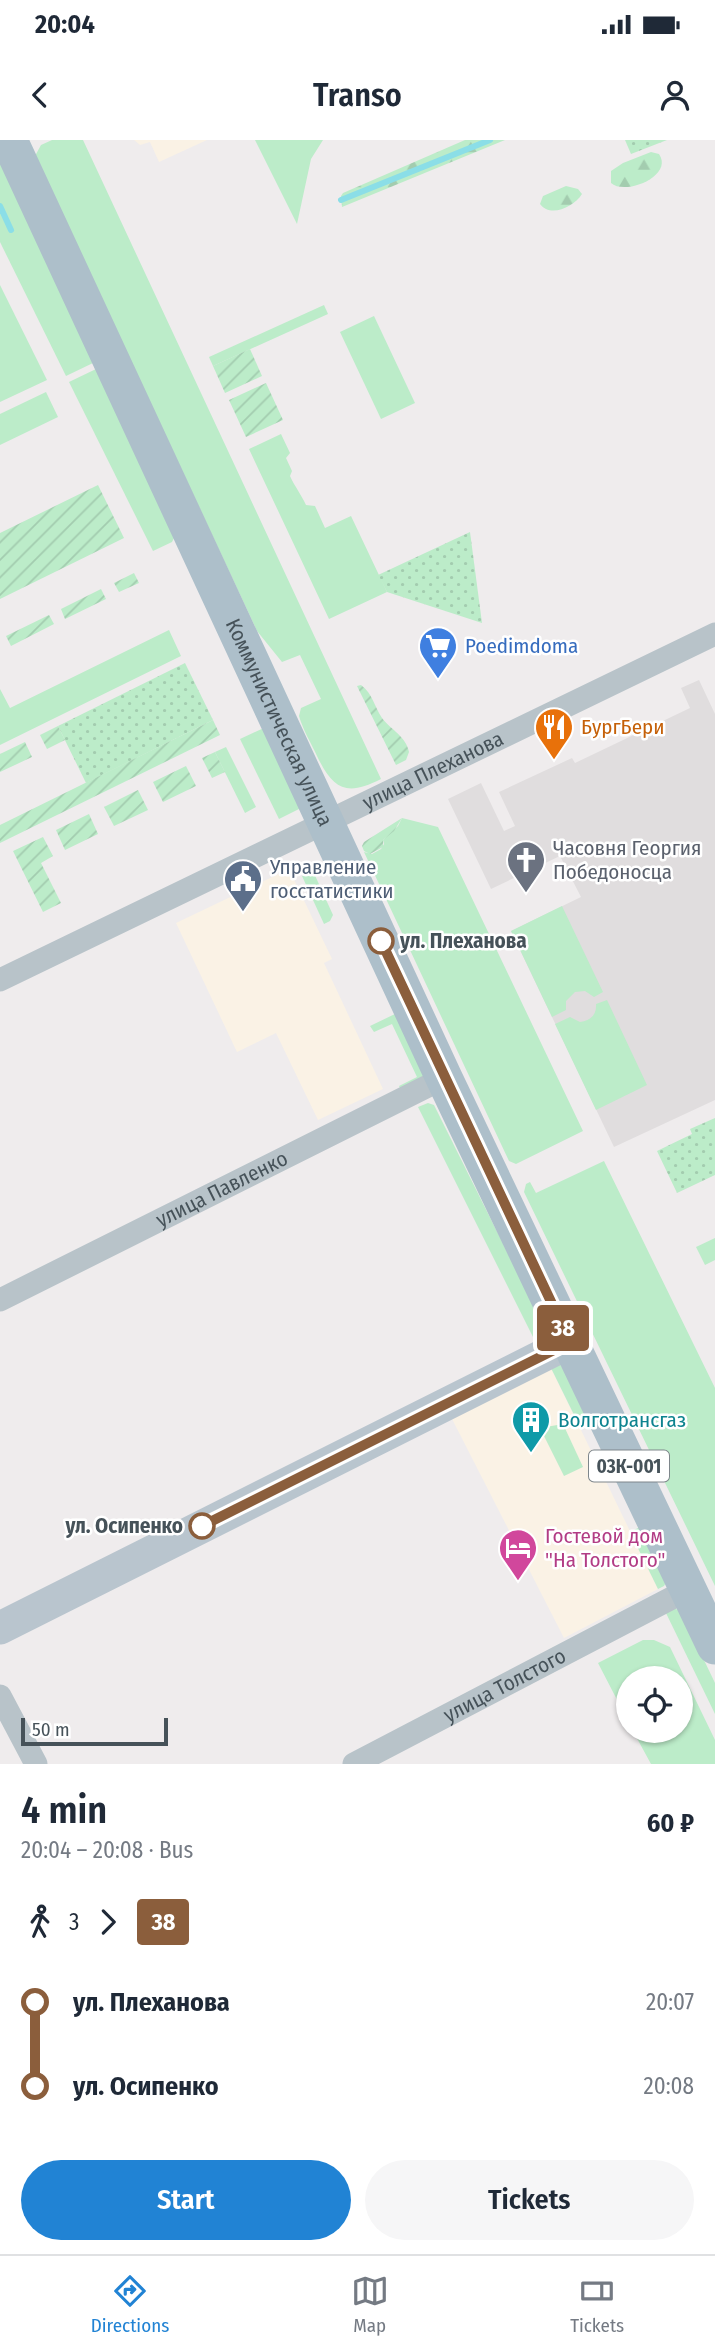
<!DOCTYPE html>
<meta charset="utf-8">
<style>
:root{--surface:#fff;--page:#f6f6f7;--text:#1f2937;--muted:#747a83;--line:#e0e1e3;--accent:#2183d4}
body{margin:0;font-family:"Fira Sans Condensed",sans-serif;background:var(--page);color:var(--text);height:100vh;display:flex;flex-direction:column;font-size:26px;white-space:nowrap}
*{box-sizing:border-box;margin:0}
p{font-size:23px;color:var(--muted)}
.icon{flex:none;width:38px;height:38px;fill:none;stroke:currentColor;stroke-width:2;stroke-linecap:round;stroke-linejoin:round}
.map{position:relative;height:1624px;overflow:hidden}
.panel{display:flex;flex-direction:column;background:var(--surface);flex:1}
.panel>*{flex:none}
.badge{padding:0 14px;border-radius:5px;font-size:24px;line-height:46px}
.buttons{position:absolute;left:616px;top:1526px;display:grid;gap:14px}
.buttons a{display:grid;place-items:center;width:77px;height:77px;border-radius:50%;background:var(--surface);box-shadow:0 2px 5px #0004;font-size:35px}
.scale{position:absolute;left:21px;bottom:18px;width:147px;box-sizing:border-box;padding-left:7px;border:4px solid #465259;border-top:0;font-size:19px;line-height:24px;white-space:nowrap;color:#465259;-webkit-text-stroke:5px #fff;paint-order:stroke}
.map>.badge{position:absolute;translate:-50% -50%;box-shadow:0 0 0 4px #fff}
.legs{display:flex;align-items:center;gap:10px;height:77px;padding:0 21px;font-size:23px}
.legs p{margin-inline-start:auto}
.headline{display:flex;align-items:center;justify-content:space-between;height:119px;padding:0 21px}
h1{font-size:38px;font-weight:600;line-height:52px}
.cta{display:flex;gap:14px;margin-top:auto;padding:14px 21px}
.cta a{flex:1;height:80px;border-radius:42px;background:var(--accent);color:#fff;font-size:28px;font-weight:600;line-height:80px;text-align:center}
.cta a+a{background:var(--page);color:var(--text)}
ul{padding:0 21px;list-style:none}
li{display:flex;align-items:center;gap:24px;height:84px;font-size:26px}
li i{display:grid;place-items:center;width:10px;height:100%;margin:0 9px;background:currentColor}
li i::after{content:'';width:18px;height:18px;margin:-9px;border:5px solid;border-radius:50%;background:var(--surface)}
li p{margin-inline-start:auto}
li:first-child i{background:linear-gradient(#0000 50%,currentColor 0)}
li:last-child i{background:linear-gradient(currentColor 50%,#0000 0)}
.status{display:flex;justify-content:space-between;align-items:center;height:49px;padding:0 35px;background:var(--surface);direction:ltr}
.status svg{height:19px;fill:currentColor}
header{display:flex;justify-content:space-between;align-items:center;height:91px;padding:0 21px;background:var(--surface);font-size:32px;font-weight:600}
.tabs{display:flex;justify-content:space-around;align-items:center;height:98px;border-top:2px solid var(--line);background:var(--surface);font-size:19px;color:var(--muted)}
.tabs a{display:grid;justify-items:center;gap:4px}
.tabs .current{color:var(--accent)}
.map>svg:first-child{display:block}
</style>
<div class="status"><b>20:04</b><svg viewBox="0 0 49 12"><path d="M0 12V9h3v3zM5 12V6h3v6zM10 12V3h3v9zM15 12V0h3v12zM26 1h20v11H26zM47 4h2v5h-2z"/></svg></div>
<header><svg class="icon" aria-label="back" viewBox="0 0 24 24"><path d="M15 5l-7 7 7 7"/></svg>Transo<svg class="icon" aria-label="person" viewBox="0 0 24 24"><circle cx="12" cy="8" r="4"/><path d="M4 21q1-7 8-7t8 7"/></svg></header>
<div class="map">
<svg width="715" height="1624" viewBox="0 0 715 1624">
<defs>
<pattern id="forest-firs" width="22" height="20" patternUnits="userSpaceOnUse" patternTransform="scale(1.75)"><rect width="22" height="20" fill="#bcecc9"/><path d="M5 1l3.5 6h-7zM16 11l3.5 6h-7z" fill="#a3ccaf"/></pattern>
<pattern id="park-dots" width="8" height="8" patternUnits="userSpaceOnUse" patternTransform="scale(1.75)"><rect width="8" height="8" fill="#bcecc9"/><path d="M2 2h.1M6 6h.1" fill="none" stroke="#a3ccaf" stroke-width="1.8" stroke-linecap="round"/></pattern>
<pattern id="garden-furrows" width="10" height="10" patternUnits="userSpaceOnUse" patternTransform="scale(1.75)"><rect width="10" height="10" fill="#bcecc9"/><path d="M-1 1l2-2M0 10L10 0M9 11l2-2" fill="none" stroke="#a3ccaf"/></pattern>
</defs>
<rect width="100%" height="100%" fill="#efeced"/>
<g fill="#faf2e5">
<polygon points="134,0 207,0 159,22 150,2 140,5"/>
<polygon points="289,729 332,819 324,823 383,949 318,980 276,893 237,912 176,783"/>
<polygon points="550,1226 658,1449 564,1498 450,1275"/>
</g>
<polygon fill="#e0ddde" points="699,540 715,574 715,960 614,1007 511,791 581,757 560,716 491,749 448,659 481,643 504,691 515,686 499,652 572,618 575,623 690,568 681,548"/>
<g fill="#bcecc9">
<path d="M52 0H83L381 639C346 657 333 649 317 616 311 603 303 590 299 576L301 568 321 559 300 515 282 522 257 491 35 16 41 5Z"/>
<polygon points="255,0 323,0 311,19 297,84"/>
<polygon points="0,8 93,223 66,236 0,102"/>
<polygon points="0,145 47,240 0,262"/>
<polygon points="324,165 328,174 213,226 209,217"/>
<polygon points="374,176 415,263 381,279 340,192"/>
<polygon points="96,229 174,398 172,402 153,411 69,242"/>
<polygon points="46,252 58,277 0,305 0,274"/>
<path d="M281 294 290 313 286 318 292 331 290 336C295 347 301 354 306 365L315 366 325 388 351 376 387 452 329 479 249 309Z"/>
<polygon points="169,490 181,516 0,605 0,549 10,568"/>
<polygon points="266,587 303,667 279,679 240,599"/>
<polygon points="226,607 256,667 245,673 215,612"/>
<polygon points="402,678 438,687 583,991 516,1024 509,1021 364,712 372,714 381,709 384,704 383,700 398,686"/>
<polygon points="313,731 333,775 330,781 324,784 302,736"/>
<polygon points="562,766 603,852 594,857 585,851 575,852 566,861 566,870 552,877 511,791"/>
<path d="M607 860 647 945 596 970 555 884 570 877 580 882C590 881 597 875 596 864Z"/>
<polygon points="397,873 426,936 402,952 399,946 417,937 392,884 374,892 370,886"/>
<polygon points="428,963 434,965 546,1190 544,1199 536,1203 418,967"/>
<polygon points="604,1021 715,1248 715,1446 524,1052 526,1044 530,1042 536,1053"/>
<polygon points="715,1098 715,1120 705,1125 696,1107"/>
<polygon points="559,1222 592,1283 581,1289 550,1226"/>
<polygon points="563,1284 583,1327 564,1336 540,1288"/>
<polygon points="642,1386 668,1439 664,1446 658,1449 630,1392"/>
<polygon points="671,1468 680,1470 715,1543 715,1574 665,1471"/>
<polygon points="643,1500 654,1500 670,1507 715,1600 715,1624 651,1624 633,1591 681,1591 681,1538 628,1538 628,1581 598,1523"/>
</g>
<g fill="url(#forest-firs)">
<polygon points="465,0 505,0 342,67 341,56 343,53"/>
<path d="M651 12 659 14C674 36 625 56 611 43V31L623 23Z"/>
<path d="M566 46 578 49 582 54C574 67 550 78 540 64L543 56Z"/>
</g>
<g fill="url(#park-dots)">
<polygon points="625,0 667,0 631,14"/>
<polygon points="470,392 482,483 387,452 378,435"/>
<polygon points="185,523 213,580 86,643 58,586"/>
<polygon points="715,978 715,1035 677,1053 657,1011 692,994 690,989"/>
</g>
<g fill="url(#garden-furrows)">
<polygon points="250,209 262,236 225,253 213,226"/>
<polygon points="266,243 283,280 246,297 229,260"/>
<polygon points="98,345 124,398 0,459 0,393"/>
<polygon points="134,433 139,443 119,452 114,443"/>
<polygon points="101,449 106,459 65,479 61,469"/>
<polygon points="49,475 54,484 11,506 6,496"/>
<path d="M361 545C373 554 374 566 382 578 391 590 406 596 409 612L406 620 396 625 357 546Z"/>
<polygon points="213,580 220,595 0,703 0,685"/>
<polygon points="58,586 65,600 47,609 40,595"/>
<polygon points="25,602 32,617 0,632 0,614"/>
<polygon points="215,612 225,632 212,638 202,618"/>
<polygon points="186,626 196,646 163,662 153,642"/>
<polygon points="138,650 148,670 114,686 104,667"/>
<polygon points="89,674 98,694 65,710 56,690"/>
<polygon points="402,678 394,691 383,700 383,707 370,714 364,711 362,706 364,702"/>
<polygon points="43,697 53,716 41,723 61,763 43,772 13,711"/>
</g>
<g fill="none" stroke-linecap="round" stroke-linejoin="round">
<g stroke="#8bdee7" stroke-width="6">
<polyline points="341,60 490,0"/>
<polyline points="0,66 11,90"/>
</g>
<g stroke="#b8c3c9" stroke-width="23">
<path id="s1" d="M0 840 715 494"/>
<path id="s2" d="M0 1160 444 938"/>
<polyline points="0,1556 36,1624"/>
<path id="s3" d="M354 1624 689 1449"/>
</g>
<polyline stroke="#b9c5ce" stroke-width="33" points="0,1488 570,1202"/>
<path stroke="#adbfca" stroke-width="37" id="s4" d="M9 0 444 938 715 1506"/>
</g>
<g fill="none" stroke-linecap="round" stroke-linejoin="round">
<defs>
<polyline id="line-1" points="202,1386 570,1202 381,801"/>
</defs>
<use href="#line-1" stroke="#fff" stroke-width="16"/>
<use href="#line-1" stroke="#8b5e3c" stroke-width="10"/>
</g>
<defs>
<symbol id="supermarket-pin" viewBox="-11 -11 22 30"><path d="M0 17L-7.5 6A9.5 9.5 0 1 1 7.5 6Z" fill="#3f7fe0" stroke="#fff"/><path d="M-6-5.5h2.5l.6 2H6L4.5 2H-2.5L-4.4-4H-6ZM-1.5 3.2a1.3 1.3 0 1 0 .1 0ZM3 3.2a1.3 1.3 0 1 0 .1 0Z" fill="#fff"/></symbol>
<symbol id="restaurant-pin" viewBox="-11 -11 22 30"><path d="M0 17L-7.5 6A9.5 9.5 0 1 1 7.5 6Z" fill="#e8710a" stroke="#fff"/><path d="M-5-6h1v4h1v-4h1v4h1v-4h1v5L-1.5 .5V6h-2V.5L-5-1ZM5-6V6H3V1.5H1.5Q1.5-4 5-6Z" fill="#fff"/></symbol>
<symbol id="church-pin" viewBox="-11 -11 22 30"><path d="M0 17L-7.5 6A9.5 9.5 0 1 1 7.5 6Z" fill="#6b7280" stroke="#fff"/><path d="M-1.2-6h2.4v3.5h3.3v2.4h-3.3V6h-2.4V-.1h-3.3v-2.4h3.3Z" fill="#fff"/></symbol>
<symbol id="civic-pin" viewBox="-11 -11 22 30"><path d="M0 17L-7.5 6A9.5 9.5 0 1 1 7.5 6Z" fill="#5c6f8a" stroke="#fff"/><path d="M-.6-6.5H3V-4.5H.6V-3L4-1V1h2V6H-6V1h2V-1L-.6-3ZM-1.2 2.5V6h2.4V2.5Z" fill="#fff"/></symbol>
<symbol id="building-pin" viewBox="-11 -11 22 30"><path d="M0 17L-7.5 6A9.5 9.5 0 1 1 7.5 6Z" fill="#0f9aa8" stroke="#fff"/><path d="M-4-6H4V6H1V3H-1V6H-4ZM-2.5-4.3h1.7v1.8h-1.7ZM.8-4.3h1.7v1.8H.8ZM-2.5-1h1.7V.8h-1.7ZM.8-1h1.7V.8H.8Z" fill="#fff"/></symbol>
<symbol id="hotel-pin" viewBox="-11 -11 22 30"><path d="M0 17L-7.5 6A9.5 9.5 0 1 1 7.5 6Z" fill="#d1479c" stroke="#fff"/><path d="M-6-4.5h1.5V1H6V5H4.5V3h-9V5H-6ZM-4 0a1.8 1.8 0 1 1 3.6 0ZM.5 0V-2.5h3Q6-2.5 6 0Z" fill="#fff"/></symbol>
</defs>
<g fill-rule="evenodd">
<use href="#supermarket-pin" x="416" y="484" width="44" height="60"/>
<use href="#restaurant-pin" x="532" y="565" width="44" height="60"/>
<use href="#church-pin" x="504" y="698" width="44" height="60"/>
<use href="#civic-pin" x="221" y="717" width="44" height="60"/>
<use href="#building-pin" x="509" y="1258" width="44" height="60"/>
<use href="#hotel-pin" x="496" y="1386" width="44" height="60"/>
</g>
<g fill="#fff" stroke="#8b5e3c" stroke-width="3.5">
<circle cx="381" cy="801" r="12"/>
<circle cx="202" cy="1386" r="12"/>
</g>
<g text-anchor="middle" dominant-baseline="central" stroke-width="5" stroke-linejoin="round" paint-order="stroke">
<rect fill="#fff" stroke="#7e868b" stroke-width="2" x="589" y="1310.5" width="80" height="31" rx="5"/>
<g font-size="19" font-weight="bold" fill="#465259">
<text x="629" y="1326">03К-001</text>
</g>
<g font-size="21" fill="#366cbe" stroke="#fff" text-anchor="start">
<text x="465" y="506">Poedimdoma</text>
</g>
<g font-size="21" fill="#465259" stroke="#fff">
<text stroke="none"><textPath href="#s4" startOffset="642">Коммунистическая улица</textPath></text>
<text stroke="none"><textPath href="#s1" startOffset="481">улица Плеханова</textPath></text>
<text stroke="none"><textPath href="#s2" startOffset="248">улица Павленко</textPath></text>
<text stroke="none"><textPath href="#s3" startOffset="170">улица Толстого</textPath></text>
</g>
<g font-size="21" fill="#c56008" stroke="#fff" text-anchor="start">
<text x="581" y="587">БургБери</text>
</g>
<g font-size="21" fill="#5b616d" stroke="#fff" text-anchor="start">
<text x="553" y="708">Часовня Георгия<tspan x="553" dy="24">Победоносца</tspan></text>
</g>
<g font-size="21" fill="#4e5e75" stroke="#fff" text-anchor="start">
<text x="270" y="727">Управление<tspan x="270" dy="24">госстатистики</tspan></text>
</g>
<g font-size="21" font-weight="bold" fill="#465259" stroke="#fff" text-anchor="start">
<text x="400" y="801">ул. Плеханова</text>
<text x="183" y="1386" text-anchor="end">ул. Осипенко</text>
</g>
<g font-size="21" fill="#0d838f" stroke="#fff" text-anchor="start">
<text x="558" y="1280">Волготрансгаз</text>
</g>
<g font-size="21" fill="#b23c85" stroke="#fff" text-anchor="start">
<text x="545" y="1396">Гостевой дом<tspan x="545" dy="24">"На Толстого"</tspan></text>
</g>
</g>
</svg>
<div class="buttons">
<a><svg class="icon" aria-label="locate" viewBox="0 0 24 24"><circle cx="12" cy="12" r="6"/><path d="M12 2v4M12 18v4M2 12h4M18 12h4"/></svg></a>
</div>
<div class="scale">50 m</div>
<b class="badge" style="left:563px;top:1188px;background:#8b5e3c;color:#fff">38</b>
</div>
<section class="panel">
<div class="headline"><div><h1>4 min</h1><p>20:04 – 20:08 · Bus</p></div><b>60 ₽</b></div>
<div class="legs"><svg class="icon" aria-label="walk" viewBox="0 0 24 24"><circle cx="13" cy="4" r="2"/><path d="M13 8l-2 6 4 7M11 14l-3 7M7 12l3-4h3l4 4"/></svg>3<svg class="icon" aria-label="forward" viewBox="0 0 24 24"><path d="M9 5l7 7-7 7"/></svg><b class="badge" style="background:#8b5e3c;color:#fff">38</b></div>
<ul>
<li><i style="color:#8b5e3c"></i><b>ул. Плеханова</b><p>20:07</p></li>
<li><i style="color:#8b5e3c"></i><b>ул. Осипенко</b><p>20:08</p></li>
</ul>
<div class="cta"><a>Start</a><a>Tickets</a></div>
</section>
<nav class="tabs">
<a class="current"><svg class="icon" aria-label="directions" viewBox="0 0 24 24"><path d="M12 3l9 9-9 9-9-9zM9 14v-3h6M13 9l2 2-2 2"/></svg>Directions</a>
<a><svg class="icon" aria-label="map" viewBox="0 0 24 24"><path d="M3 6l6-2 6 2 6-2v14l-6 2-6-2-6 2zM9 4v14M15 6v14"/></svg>Map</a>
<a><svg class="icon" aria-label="tickets" viewBox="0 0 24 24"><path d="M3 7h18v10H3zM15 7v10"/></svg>Tickets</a>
</nav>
